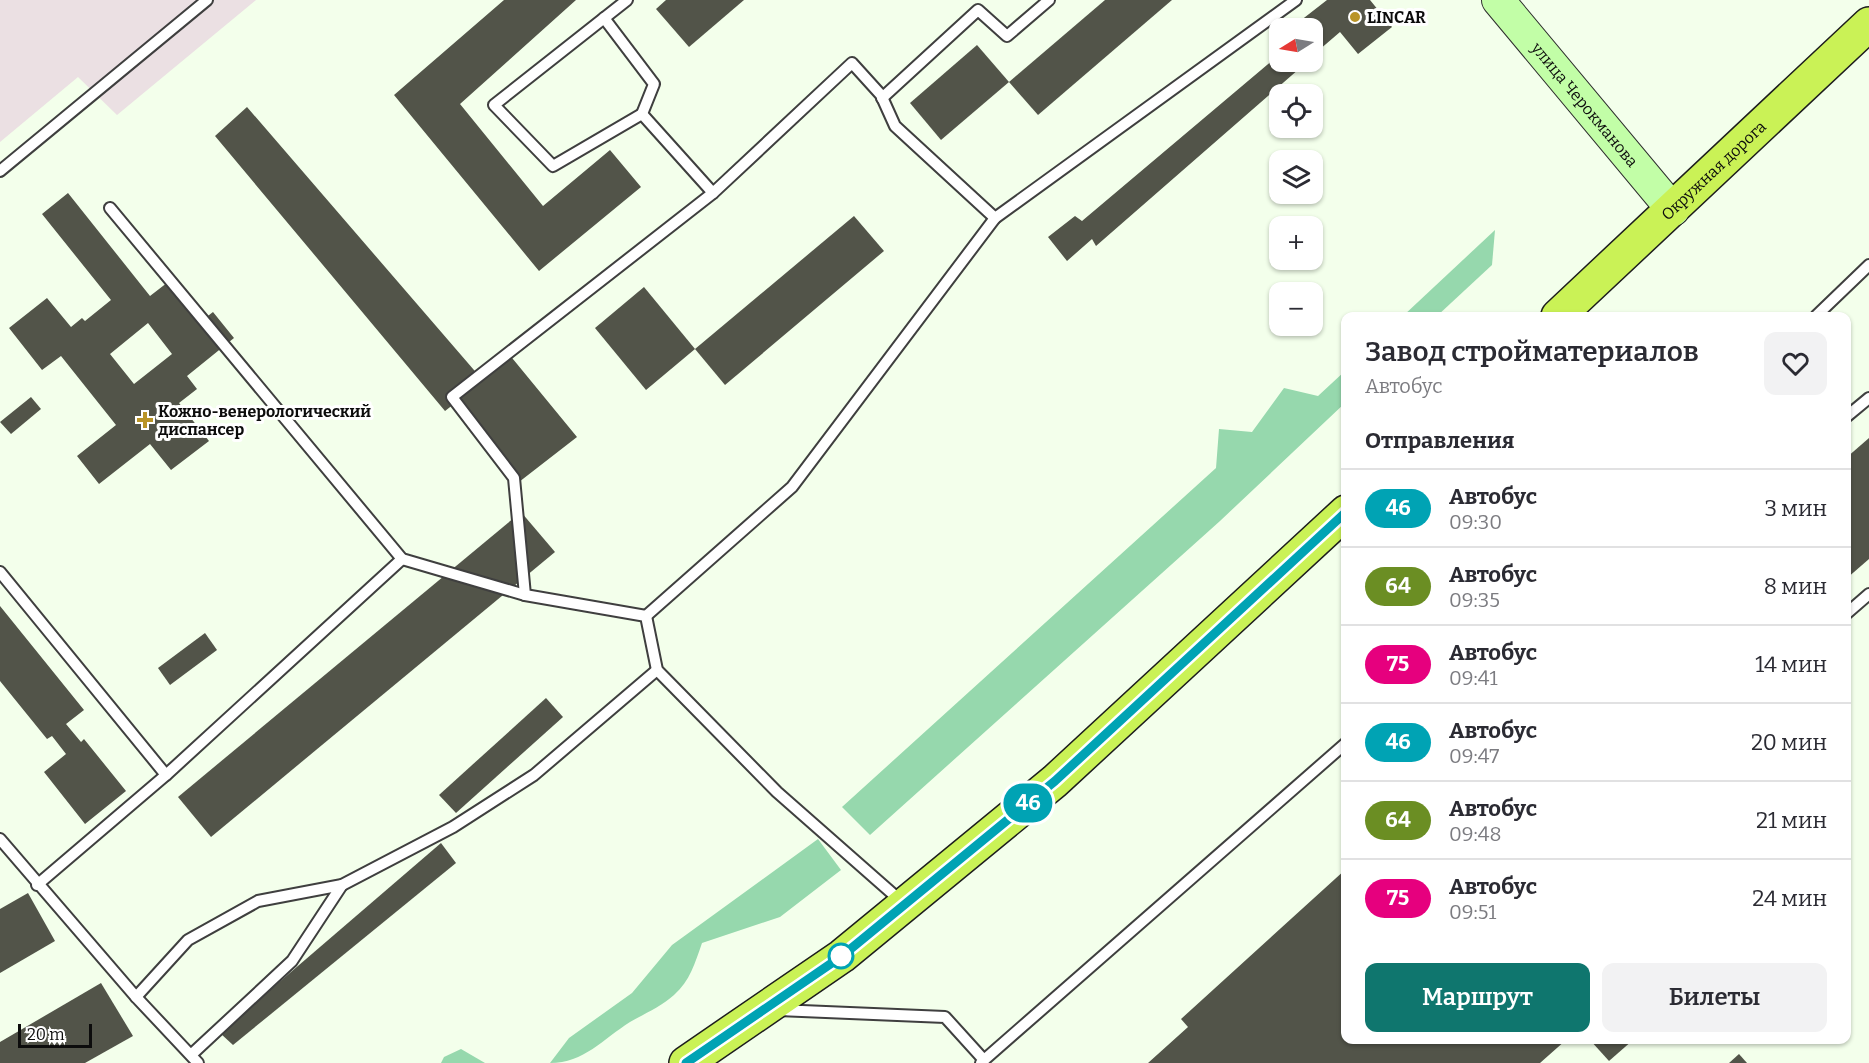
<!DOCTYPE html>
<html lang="ru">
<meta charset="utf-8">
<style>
:root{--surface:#fff;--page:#f2f2f3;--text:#2b2b33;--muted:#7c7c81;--line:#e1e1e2;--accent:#0f766e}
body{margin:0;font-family:Bitter,serif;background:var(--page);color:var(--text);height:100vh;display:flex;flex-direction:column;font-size:22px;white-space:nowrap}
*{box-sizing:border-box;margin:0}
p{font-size:20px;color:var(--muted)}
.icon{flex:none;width:33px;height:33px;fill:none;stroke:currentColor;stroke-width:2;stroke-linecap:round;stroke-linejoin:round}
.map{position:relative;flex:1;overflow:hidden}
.details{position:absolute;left:1341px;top:312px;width:510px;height:732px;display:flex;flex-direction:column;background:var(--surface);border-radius:12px;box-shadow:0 2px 4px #0004}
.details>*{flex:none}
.badge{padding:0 12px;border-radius:20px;font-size:21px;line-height:39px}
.needle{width:39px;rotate:259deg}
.fabs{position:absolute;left:1269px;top:18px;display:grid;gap:12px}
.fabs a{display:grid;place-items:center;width:54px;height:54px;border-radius:12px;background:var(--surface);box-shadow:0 2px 4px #0004;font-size:30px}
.scale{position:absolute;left:18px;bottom:15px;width:74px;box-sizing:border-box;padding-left:6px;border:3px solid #0c0c0c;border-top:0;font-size:16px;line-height:21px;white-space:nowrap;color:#0c0c0c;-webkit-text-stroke:4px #fff;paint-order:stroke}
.map>.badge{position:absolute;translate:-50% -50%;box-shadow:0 0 0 3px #fff}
h2{padding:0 24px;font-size:22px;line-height:54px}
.round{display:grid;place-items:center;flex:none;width:63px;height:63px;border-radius:12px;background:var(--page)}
.overview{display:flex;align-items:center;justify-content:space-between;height:102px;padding:0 24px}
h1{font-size:28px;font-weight:600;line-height:45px}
.action{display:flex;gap:12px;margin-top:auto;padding:12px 24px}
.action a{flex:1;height:69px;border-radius:12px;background:var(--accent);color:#fff;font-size:24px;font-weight:600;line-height:69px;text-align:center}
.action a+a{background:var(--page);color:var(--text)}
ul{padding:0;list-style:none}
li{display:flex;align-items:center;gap:18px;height:78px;padding:0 24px;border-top:2px solid var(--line)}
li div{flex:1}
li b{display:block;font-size:22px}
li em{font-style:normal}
li .badge{min-width:66px;font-weight:700;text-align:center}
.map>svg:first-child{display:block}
</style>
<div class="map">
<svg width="1869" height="1063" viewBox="0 0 1869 1063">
<rect width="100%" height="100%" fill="#f3ffeb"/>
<polygon fill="#ebe0e3" points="0,0 256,0 117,115 78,77 0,142"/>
<g fill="#96d8ad">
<polygon points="1495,230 1492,265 1437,316 1403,316"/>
<polygon points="1345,371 1345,403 1220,521 870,835 842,807 1216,468 1219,429 1252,432 1284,388 1318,396"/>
<path d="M818 839 841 870 780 917 702 943C695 963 690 981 674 995 662 1006 644 1014 630 1022 603 1039 584 1063 550 1063L569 1038 632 993 672 945Z"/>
<polygon points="461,1049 485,1063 441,1063 444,1057"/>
</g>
<g fill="#525449" fill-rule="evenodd">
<polygon points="504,0 576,0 460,104 543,206 610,150 641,187 539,271 394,95"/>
<polygon points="666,0 744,0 689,47 656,9"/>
<polygon points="1105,0 1172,0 1038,115 1009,82"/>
<polygon points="1327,0 1370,0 1392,27 1358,54 1340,32 1312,56 1312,28 1291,28"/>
<polygon points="977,45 1009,82 941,140 910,103"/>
<polygon points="1280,54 1280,62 1307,62 1096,246 1092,239 1067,261 1048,237 1075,216 1082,221"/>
<polygon points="247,107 480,377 508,353 577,437 519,482 454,404 445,411 215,136"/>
<path d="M68 193 150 296 172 279 204 319 213 312 234 338 187 376 197 389 179 403 209 441 171 470 150 444 99 484 77 456 116 425 61 356 42 370 9 328 47 298 71 327 82 318 85 321 111 300 42 214ZM148 323 172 354 134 384 110 354Z"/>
<polygon points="854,216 884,251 725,385 695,349"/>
<polygon points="644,287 695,349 646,390 595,328"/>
<polygon points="31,397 41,409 11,434 0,422"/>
<polygon points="1869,438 1869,559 1846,579 1846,458"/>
<polygon points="521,512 555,552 211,837 178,797"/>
<polygon points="0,606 84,710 66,724 81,742 84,739 126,791 85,824 44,772 66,754 52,736 47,739 0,681"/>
<polygon points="205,633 217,650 170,685 158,668"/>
<polygon points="546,698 563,717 456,813 439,795"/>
<polygon points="441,843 456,863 233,1045 220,1033"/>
<polygon points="1346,869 1346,1040 1566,1040 1540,1063 1148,1063 1188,1027 1181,1019"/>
<polygon points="28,893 55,941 0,973 0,909"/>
<polygon points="101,983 133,1036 85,1063 0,1063 0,1042"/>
<polygon points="1590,1040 1633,1040 1609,1061"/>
<polygon points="1739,1054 1747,1063 1729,1063"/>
</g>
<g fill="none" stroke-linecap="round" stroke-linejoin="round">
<defs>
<g id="lane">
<polyline points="627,0 494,105 553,166 642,114 713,193 852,63 881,95 895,126 995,218 1296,0"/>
<polyline points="604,18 654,84 642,114"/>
<polyline points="882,98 978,10 1007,36 1049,0"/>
<polyline points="0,171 207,0"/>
<polyline points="713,193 452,397 514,478 525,595 646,616 657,670 777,792 902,902"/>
<polyline points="110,208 402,559 525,595"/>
<polyline points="1816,316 1869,265"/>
<polyline points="1846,417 1869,398"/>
<polyline points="0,572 166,775"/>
<polyline points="1846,614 1869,594"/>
<polyline points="646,616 792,487 995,218"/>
<polyline points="0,839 136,997 198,1063"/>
<polyline points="37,885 166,775 402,559"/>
<polyline points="136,997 188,940 258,901 342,885 453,827 534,775 657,670"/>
<polyline points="778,1010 945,1017 984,1060 981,1063"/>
<polyline points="192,1054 292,961 342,885"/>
<polyline points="984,1060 1346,743"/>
</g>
<g id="secondary">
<path id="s1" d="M1498 0 1673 210"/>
</g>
<g id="highway">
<path id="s2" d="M1558 316 1869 24"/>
<polyline points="686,1063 842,956 1055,781 1346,512"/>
</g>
</defs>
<use href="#lane" stroke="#3f3f3f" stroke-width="14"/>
<use href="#secondary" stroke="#2e2e2e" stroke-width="34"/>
<use href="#highway" stroke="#1d1d1d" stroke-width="36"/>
<use href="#lane" stroke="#fff" stroke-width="10"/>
<use href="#secondary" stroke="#c2fea7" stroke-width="32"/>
<use href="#highway" stroke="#caf256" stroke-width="33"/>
</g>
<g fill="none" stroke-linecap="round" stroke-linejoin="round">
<defs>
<polyline id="line" points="686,1063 842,956 1055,781 1346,512"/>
</defs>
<use href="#line" stroke="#fff" stroke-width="14"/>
<use href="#line" stroke="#00a3b4" stroke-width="9"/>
</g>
<g fill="#b99427" stroke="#fff" stroke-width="2">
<circle cx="1355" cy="17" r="6"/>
<path d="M142 411h6v6h6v6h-6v6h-6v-6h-6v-6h6z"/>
</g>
<circle fill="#fff" stroke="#00a3b4" stroke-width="3" cx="841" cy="956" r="12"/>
<g text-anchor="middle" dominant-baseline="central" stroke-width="6" stroke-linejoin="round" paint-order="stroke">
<g font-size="16" font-weight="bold" fill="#0c0c0c" stroke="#fff" text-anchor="start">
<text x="1367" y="17">LINCAR</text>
<text x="158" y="411">Кожно-венерологический<tspan x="158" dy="18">диспансер</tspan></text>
</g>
<g font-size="16" fill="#0c0c0c" stroke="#fff">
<text stroke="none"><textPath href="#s1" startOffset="136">улица Черокманова</textPath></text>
<text stroke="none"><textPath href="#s2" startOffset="213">Окружная дорога</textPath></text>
</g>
</g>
</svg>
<div class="fabs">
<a><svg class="needle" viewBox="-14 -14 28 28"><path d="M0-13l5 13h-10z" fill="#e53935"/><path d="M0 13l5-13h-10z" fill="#7c7c81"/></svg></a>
<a><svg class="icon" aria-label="locate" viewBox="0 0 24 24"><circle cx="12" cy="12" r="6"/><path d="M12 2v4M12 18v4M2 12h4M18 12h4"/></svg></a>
<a><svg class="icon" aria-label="layers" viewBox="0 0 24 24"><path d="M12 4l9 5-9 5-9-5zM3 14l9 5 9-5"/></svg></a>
<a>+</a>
<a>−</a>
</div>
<div class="scale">20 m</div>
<b class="badge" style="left:1028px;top:803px;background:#00a3b4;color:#fff">46</b>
<section class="details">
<div class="overview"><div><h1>Завод стройматериалов</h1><p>Автобус</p></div><a class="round"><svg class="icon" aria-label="heart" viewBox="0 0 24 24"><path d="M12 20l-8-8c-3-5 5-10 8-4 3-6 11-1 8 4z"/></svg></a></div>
<h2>Отправления</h2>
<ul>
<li><span class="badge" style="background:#00a3b4;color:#fff">46</span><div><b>Автобус</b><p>09:30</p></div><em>3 мин</em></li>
<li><span class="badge" style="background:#6b8e23;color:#fff">64</span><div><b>Автобус</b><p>09:35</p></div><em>8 мин</em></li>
<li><span class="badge" style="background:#e6007e;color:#fff">75</span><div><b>Автобус</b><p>09:41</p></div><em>14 мин</em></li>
<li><span class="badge" style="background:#00a3b4;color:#fff">46</span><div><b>Автобус</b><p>09:47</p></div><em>20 мин</em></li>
<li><span class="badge" style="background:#6b8e23;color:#fff">64</span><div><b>Автобус</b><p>09:48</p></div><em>21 мин</em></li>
<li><span class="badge" style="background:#e6007e;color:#fff">75</span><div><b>Автобус</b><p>09:51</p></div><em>24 мин</em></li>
</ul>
<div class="action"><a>Маршрут</a><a>Билеты</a></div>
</section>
</div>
